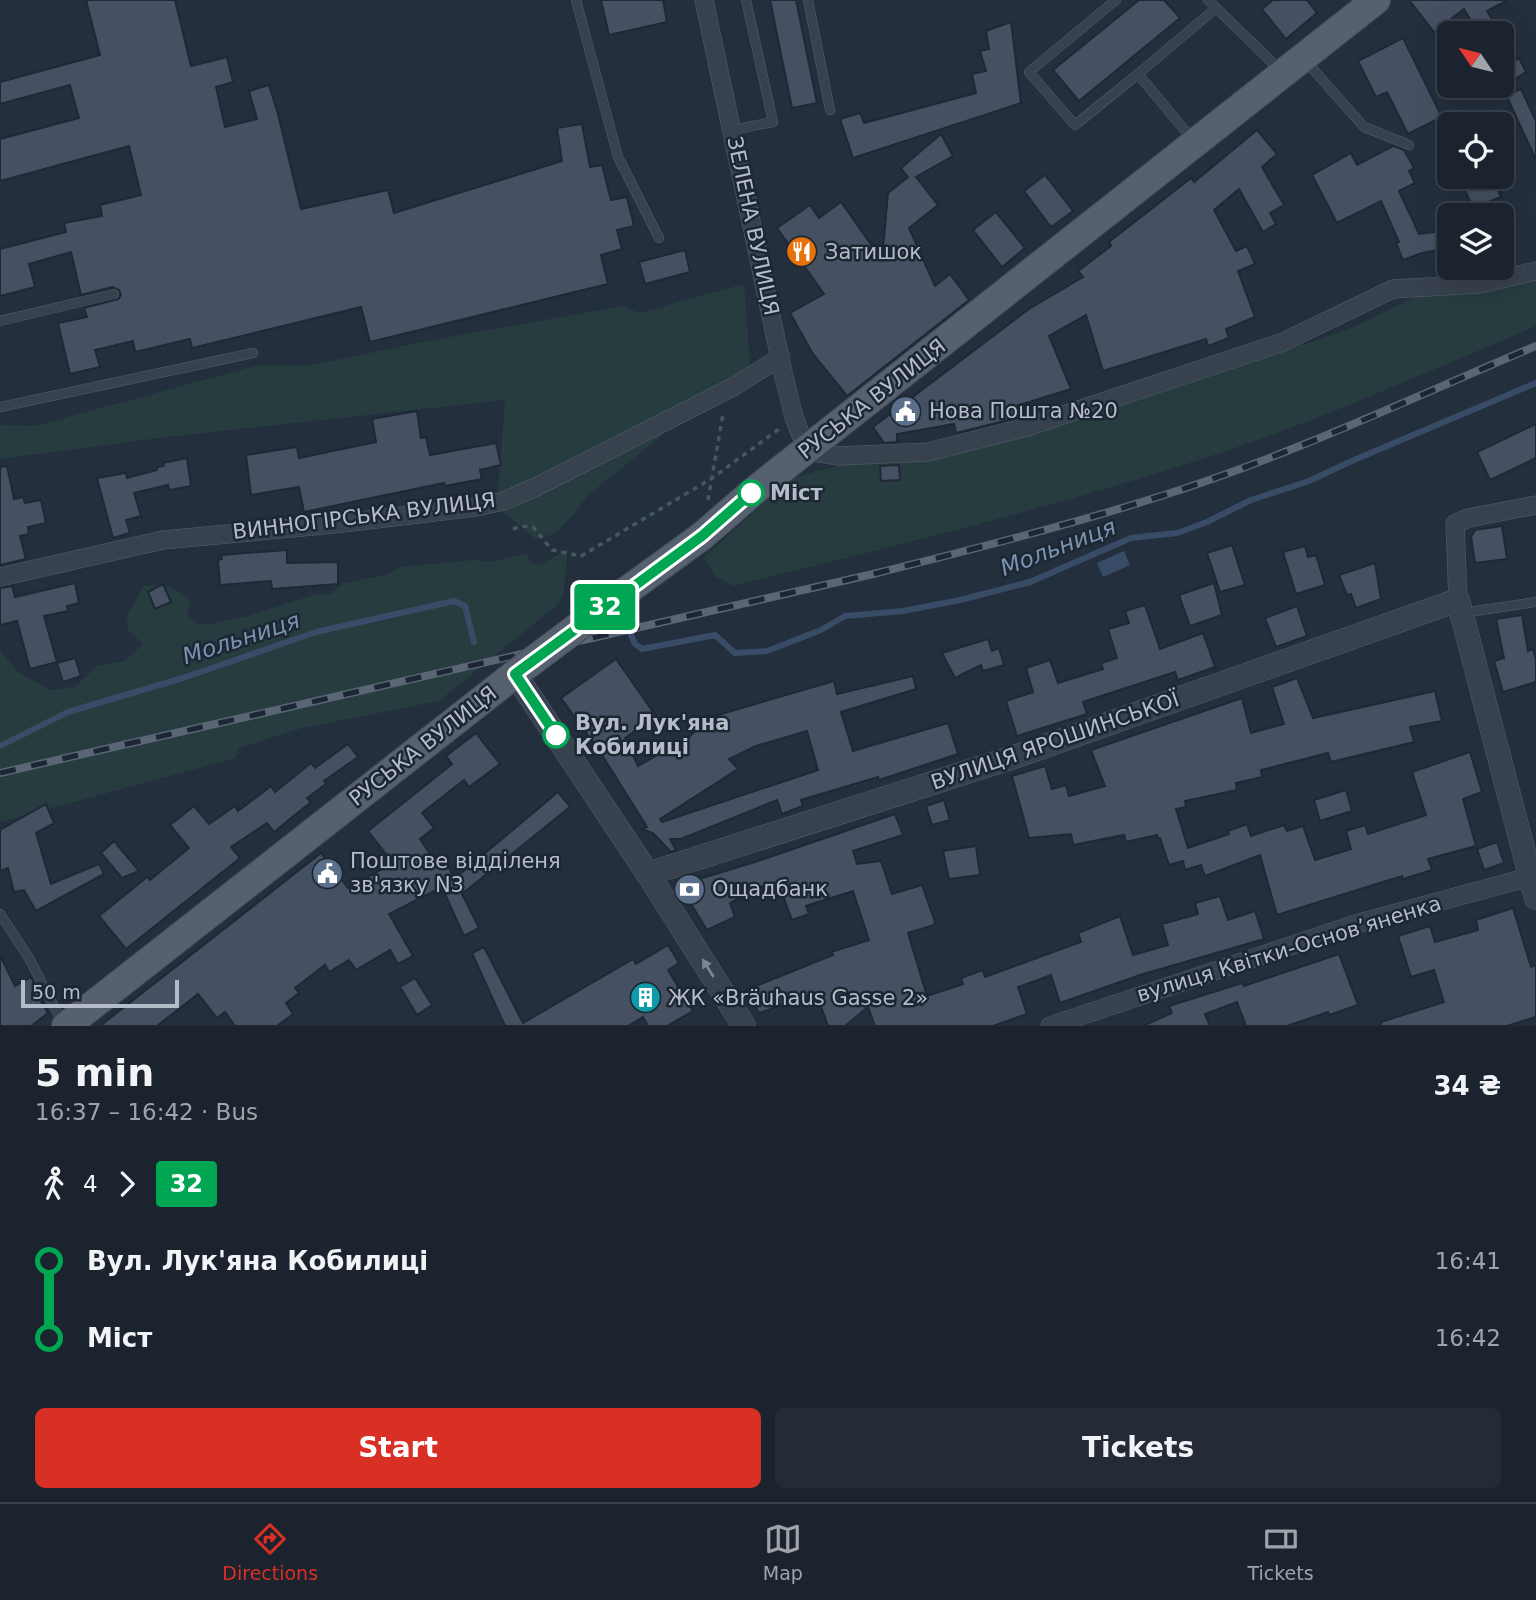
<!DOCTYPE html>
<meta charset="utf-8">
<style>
:root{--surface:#1b232e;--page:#242b36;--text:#f1f3f6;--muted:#a0a4aa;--line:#39404a;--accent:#d93025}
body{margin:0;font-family:"DejaVu Sans",sans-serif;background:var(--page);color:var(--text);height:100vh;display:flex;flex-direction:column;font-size:26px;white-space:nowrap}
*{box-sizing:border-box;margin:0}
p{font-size:23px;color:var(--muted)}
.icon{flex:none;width:38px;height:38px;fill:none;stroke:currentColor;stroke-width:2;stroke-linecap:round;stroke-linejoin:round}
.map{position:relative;height:1026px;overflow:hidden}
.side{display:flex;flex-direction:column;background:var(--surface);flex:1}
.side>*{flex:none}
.badge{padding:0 14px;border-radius:5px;font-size:24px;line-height:46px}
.needle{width:46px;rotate:305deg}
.fabs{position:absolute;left:1437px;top:21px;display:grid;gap:14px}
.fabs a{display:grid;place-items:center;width:77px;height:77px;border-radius:10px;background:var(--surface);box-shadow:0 7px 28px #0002,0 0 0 2px var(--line);font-size:35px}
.scale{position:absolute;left:21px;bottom:18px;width:158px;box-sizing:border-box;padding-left:7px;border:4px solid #b4bcc9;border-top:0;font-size:19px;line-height:24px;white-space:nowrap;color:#b4bcc9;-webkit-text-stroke:5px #1d2633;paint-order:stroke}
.map>.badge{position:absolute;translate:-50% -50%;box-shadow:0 0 0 4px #fff}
.legs{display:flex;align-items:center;gap:10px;height:77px;padding:0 35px;font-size:23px}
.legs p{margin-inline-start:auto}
.overview{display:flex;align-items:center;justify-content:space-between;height:119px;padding:0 35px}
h1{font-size:38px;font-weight:600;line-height:52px}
.cta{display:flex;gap:14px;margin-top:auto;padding:14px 35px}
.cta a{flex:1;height:80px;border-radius:10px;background:var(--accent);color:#fff;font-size:28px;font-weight:600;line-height:80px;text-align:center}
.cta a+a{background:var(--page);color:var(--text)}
ul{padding:0 35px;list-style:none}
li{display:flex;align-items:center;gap:24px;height:77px;font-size:26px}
li i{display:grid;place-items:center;width:10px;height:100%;margin:0 9px;background:currentColor}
li i::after{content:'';width:18px;height:18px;margin:-9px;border:5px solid;border-radius:50%;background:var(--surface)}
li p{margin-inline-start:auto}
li:first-child i{background:linear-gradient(#0000 50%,currentColor 0)}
li:last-child i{background:linear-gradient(currentColor 50%,#0000 0)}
.tab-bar{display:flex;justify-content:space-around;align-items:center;height:98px;border-top:2px solid var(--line);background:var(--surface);font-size:19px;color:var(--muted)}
.tab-bar a{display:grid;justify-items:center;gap:4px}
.tab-bar .selected{color:var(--accent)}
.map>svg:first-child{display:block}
</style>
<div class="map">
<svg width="1536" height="1026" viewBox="0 0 1536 1026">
<rect width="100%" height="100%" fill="#242f3e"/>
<g fill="#263c3f">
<path d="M1536 275V326C1426 373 1316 422 1202 459 1048 509 890 547 733 586L716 577 703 558 792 478 844 464 945 457 1095 414 1352 328 1417 296Z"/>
<polygon points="744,284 750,363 741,381 670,426 658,439 587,496 574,515 554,534 536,539 497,507 505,400 159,438 0,459 0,425 35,426 259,365 308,366 421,342 624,306 639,313"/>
<path d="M568 549 563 596 556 606 439 701 302 728 239 748 236 758 0 822V650L17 671 49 690 75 687 97 666 125 661 143 644 128 630 127 614 144 586C162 583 178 588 191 601L187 616 199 624H211L248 616 314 595 330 594 344 583 386 575 400 567 473 560 489 562 526 554 533 565 545 562Z"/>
</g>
<polygon fill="#394c67" points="1124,551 1130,565 1103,577 1097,563"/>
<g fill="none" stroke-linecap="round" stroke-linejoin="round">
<g stroke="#394c67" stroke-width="6">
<polyline points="631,635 635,644 642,649 715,635 735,653 767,651 821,630 845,616 903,611 960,600 1030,582 1131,538 1177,533 1207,522 1251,500 1309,481 1354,460 1536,383"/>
<polyline points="0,746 68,712 186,677 316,632 454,601 465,606 474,642"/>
</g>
</g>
<g fill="#455162" stroke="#1f2835" stroke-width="2" fill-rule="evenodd">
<polygon points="86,0 175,0 191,66 227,57 233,82 216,87 225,127 257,119 249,91 269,85 278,114 301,209 388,190 394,213 562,161 557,128 582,124 590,167 602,165 611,200 627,197 634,226 617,230 622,249 601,255 608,284 370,342 361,307 192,348 190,339 135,352 133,341 95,350 100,367 70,374 58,323 87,317 84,308 118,299 121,295 119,290 112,287 81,295 71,252 29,264 35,287 0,296 0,249 66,232 64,223 102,216 100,205 141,195 129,146 0,181 0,139 79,118 70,85 0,104 0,82 100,55"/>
<polygon points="601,0 663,0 667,22 609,35"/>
<polygon points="770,0 796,0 817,103 792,108"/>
<polygon points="1139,0 1164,0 1180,18 1079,101 1053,70"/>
<polygon points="1273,0 1307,0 1317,13 1286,39 1262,9"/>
<polygon points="1409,0 1508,0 1487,11 1500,33 1478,33 1464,9 1434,32"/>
<polygon points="1011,22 1021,103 853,158 840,119 860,113 864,123 976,93 972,74 986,71 980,51 989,49 986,31"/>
<polygon points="1502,36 1516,60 1519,58 1526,72 1502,87"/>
<polygon points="1403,38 1442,117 1408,134 1387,92 1376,97 1358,61"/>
<polygon points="1521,89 1536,121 1536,160 1506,95"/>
<polygon points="1257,130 1277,154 1262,167 1284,205 1270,213 1276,224 1263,232 1239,189 1214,210 1236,251 1247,246 1255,264 1238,271 1255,317 1226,329 1229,338 1208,346 1206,339 1103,371 1086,315 1049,336 1071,389 1013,407 1017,418 956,433 954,424 897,434 897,442 884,443 873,427 1029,309 1083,277 1078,271 1111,246 1109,242 1191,178 1194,182"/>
<polygon points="941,134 953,156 916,177 938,205 909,228 935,286 950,274 969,300 847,396 813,354 790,313 824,294 777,228 810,205 819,218 841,202 882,260 888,193 908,177 901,168"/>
<polygon points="1393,146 1404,150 1414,168 1409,171 1415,183 1399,191 1419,234 1449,230 1449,248 1422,253 1403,260 1396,243 1399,242 1381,201 1337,223 1312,175 1351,153 1357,165"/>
<polygon points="1045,175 1073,211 1051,227 1024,191"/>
<polygon points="1459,177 1492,177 1501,197 1473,208"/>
<polygon points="996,212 1025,248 1002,267 973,230"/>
<polygon points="685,250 690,272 645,284 639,262"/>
<polygon points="417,411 421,438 426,437 430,455 496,443 501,465 480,470 482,479 445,486 444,483 304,512 299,487 251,495 246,455 297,447 299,458 376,442 372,419"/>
<polygon points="1536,424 1536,458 1490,480 1477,452"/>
<polygon points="187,458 191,486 169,490 168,485 134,493 141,516 126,520 130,533 113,538 97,478 126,473 127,478 157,470 157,467 164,466 163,463"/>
<polygon points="899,465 900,480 881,481 880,466"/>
<polygon points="7,466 14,499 23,497 25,503 41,500 46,523 28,527 29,534 20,536 26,559 0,565 0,467"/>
<polygon points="1502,526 1507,559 1475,563 1471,537 1475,530"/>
<polygon points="1232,545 1245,585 1220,592 1207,553"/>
<polygon points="1305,546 1308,557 1316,555 1325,585 1296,594 1283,552"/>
<polygon points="287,550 287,563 338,562 338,584 272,589 271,581 220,585 218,560 222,559 221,555"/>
<polygon points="1375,563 1381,599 1356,608 1351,594 1347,595 1339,575"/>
<polygon points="75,583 79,603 67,606 68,611 44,616 57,662 30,669 17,621 0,625 0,588 12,586 15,597"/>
<polygon points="1214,583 1222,615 1190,626 1179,595"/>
<polygon points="163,584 171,602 155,609 148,592"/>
<polygon points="1145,605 1160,649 1203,633 1215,667 1178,680 1175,672 1083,702 1087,714 1017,736 1006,701 1033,692 1026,668 1050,660 1058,683 1103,669 1101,663 1117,658 1108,629 1129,623 1125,611"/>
<polygon points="1297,606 1307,636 1276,647 1265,618"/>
<polygon points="1522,615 1528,651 1533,649 1536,660 1536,682 1503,692 1494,661 1504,658 1496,619"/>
<polygon points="988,639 992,651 999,648 1004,665 983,671 981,665 955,678 942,653"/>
<polygon points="75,658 81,676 63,682 57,663"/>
<path d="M616 659 656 716 625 738 638 766 689 737 711 717 834 681 837 694 913 676 916 689 841 712 853 751 948 723 958 754 879 780 878 777 801 800 803 806 782 814 777 800 681 839H670L676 850 671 852 653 833 642 829 647 827 602 755 561 698ZM807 731 818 770 662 822 660 819 738 769 729 759 756 746Z"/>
<polygon points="1297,678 1313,718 1435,691 1442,721 1410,727 1414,742 1331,762 1328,753 1261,770 1262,777 1236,783 1237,790 1185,801 1186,807 1176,809 1188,848 1229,834 1228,831 1247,824 1251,836 1284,825 1287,831 1303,826 1315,860 1351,849 1346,831 1365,825 1368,834 1426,815 1412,772 1470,752 1482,792 1463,799 1476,846 1428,859 1432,870 1403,879 1402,876 1277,915 1260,855 1205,876 1201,865 1185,870 1183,861 1169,865 1160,838 1158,838 1157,835 1126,842 1124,835 1073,845 1071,834 1029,838 1012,776 1045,766 1052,789 1066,785 1069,796 1105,786 1091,750 1242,698 1251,733 1284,724 1272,687"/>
<polygon points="476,733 500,764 469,787 464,780 422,813 434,828 420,839 440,869 448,865 454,879 558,792 570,807 462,894 479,928 464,936 442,887 389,914 413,956 398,964 390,950 356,970 349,960 329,972 325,965 295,988 299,993 286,1003 293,1014 277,1026 235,1026 225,1012 217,1018 198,994 157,1026 100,1026 321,853 348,888 393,863 368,831 452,764 446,756"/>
<polygon points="348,744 358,757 324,781 326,784 307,798 311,802 274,832 267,823 231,847 240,858 126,949 99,916 147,877 150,880 189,848 170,825 194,806 209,824 235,806 238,811 271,786 275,792 311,763 315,768"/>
<polygon points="1346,790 1352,811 1320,821 1314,800"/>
<polygon points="944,800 950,820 932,825 926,806"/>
<polygon points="46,804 54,823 36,833 51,884 99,864 104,874 36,911 24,890 14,892 8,868 0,871 0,830"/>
<polygon points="895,814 903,835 853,851 857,864 881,861 892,894 922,885 935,922 934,925 908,933 927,996 963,984 961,978 983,970 985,977 1081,942 1078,933 1120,916 1133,955 1168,945 1162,924 1198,914 1195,903 1220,896 1228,920 1255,911 1264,939 1140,975 1060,1003 1051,975 1018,987 1027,1014 993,1026 875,1026 868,1007 845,1026 828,1026 816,993 759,1013 746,990 833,955 831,952 869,940 853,891 806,906 809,914 792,920 779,885 764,890 763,886 730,903 735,917 707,930 683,891 686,883 755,862"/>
<polygon points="114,841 139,871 122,878 101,853"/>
<polygon points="1497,842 1504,863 1484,870 1477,849"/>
<polygon points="976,846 980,875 949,879 943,851"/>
<polygon points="1513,908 1531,967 1536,965 1536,1017 1507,1026 1381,1026 1381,1022 1444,1002 1434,970 1411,977 1398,936 1430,926 1435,942 1478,930 1476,920"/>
<polygon points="668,945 679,963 668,970 693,1011 667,1026 648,1026 643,1017 628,1026 505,1026 472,953 484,947 523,1023 633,959 636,964"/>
<polygon points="1339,954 1358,1005 1329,1015 1328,1012 1287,1026 1246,1026 1237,1002 1205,1014 1210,1026 1143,1026 1172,1013 1169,1006 1242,983 1244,986"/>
<polygon points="0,955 15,986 31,977 43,1001 41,1002 48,1013 31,1026 0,1026"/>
<polygon points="415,978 432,1005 417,1015 400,987"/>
</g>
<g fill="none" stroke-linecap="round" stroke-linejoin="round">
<defs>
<g id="service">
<polyline points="576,0 618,157 659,238"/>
<polyline points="808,0 830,110"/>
<polyline points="1116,0 1029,72 1075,125 1138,74 1192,139"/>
<polyline points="1208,0 1282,72"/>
<polyline points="1304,59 1364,127 1409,145"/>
<polyline points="1138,74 1216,8"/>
<polyline points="732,130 773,122 746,0"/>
<polyline points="0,321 114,294"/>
<polyline points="0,407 253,353"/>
<polyline points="1462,613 1536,602"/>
<polyline points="0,914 29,958 63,1024"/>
</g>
<g id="minor">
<polyline points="704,0 784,377 794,417 807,451 838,456 928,452 1027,427 1283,342 1393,289 1480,284 1536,271"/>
<polyline points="0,577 163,540 335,524 476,507 504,501 538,486 733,387 781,357"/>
<polyline points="1458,600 1455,524 1468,518 1536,505"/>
<polyline points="1050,1026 1356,924 1529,877"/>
</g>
<g id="tertiary">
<polyline points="515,674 648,874 744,1026"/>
<polyline points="648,874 1017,756 1458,600 1536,898"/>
</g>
<g id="primary">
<polyline points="603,608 702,536 754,491 1376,0"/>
<polyline points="66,1026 515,674"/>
</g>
</defs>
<use href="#service" stroke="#565f6c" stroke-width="10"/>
<use href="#minor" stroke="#565f6c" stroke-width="19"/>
<use href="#tertiary" stroke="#565f6c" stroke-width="24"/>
<use href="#primary" stroke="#414a57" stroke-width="30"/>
<g stroke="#44595c" stroke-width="3.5" stroke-dasharray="5 5" stroke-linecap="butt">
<polyline points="708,500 723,414"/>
<polyline points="513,529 521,526 533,527 552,550 581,556 711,479 779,429"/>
</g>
<use href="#service" stroke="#38414e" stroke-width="9"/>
<use href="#minor" stroke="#38414e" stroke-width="18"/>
<use href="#tertiary" stroke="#38414e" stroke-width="23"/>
<use href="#primary" stroke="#56606e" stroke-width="28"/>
<defs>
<path id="rail" d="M0 773 873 574C970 550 1066 526 1161 496 1289 456 1412 398 1536 346"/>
</defs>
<use href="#rail" stroke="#5a6575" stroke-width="8"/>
<use href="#rail" stroke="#1d2633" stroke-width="5" stroke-dasharray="16" stroke-linecap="butt"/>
<defs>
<polyline id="primary-bridge" points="515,674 603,608"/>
</defs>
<use href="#primary-bridge" stroke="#414a57" stroke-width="30" stroke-linecap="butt"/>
<use href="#primary-bridge" stroke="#56606e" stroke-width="28"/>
</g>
<defs><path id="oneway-solid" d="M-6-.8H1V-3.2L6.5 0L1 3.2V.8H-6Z" transform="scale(1.75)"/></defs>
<use fill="#7c8592" href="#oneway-solid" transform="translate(708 968) rotate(-122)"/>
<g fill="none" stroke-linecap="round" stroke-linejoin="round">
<defs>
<polyline id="line-1" points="556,735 515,674 702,536 751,493"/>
</defs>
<use href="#line-1" stroke="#fff" stroke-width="16"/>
<use href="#line-1" stroke="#00a651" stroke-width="10"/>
</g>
<defs>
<symbol id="restaurant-disc" viewBox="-11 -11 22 22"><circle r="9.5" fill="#e8710a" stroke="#1d2633"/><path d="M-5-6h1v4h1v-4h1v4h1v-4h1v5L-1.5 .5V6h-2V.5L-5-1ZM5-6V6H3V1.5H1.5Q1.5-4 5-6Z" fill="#fff"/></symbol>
<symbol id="civic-disc" viewBox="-11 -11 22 22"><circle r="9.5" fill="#5c6f8a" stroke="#1d2633"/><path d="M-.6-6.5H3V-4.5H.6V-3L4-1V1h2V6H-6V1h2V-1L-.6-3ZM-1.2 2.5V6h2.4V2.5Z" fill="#fff"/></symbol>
<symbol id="bank-disc" viewBox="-11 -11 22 22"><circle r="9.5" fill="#5c6f8a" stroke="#1d2633"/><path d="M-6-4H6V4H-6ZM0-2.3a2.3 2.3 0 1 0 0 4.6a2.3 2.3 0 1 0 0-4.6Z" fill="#fff"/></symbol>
<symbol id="building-disc" viewBox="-11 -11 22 22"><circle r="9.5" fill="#0f9aa8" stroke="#1d2633"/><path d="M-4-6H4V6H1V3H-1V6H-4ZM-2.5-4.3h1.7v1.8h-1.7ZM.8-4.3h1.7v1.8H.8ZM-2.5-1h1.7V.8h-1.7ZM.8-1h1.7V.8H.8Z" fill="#fff"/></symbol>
</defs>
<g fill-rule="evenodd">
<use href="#restaurant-disc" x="784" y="234" width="35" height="35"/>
<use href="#civic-disc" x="888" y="394" width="35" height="35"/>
<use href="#civic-disc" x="310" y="856" width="35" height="35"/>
<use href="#bank-disc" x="672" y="872" width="35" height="35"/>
<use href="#building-disc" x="628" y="980" width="35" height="35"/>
</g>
<g fill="#fff" stroke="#00a651" stroke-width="3.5">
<circle cx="751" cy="493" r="12"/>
<circle cx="556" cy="735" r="12"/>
</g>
<g text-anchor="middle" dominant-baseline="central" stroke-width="5" stroke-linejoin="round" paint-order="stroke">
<g font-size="21" fill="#b4bcc9" stroke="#1d2633">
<text transform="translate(753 226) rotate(78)">ЗЕЛЕНА ВУЛИЦЯ</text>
<text transform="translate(872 399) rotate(-38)">РУСЬКА ВУЛИЦЯ</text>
<text transform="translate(364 516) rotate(-7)">ВИННОГІРСЬКА ВУЛИЦЯ</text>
<text transform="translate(1055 741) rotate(-19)">ВУЛИЦЯ ЯРОШИНСЬКОЇ</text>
<text transform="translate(423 746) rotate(-38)">РУСЬКА ВУЛИЦЯ</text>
<text transform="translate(1289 949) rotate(-17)">вулиця Квітки-Основʼяненка</text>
</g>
<g font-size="21" fill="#b4bcc9" stroke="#1d2633" text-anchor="start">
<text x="825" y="252">Затишок</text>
<text x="929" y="411">Нова Пошта №20</text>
<text x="350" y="861">Поштове відділеня<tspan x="350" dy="24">зв'язку N3</tspan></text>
<text x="712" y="889">Ощадбанк</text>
<text x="668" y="998">ЖК «Bräuhaus Gasse 2»</text>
</g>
<g font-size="21" font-weight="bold" fill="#b4bcc9" stroke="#1d2633" text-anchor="start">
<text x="770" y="493">Міст</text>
<text x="575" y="723">Вул. Лук'яна<tspan x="575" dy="24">Кобилиці</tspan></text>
</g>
<g font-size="23" font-style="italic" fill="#7c92b1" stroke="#1d2633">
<text transform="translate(1058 547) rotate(-21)">Мольниця</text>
<text transform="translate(241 638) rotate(-18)">Мольниця</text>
</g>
</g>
</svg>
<div class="fabs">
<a><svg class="needle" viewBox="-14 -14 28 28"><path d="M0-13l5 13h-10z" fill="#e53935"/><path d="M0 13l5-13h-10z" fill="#a0a4aa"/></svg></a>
<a><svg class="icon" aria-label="locate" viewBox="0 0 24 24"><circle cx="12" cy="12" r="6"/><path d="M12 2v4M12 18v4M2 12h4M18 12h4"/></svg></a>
<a><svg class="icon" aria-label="layers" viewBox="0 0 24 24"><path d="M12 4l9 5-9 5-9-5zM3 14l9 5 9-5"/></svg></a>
</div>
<div class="scale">50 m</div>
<b class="badge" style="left:605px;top:607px;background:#00a651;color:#fff">32</b>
</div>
<section class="side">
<div class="overview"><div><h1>5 min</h1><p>16:37 – 16:42 · Bus</p></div><b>34 ₴</b></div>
<div class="legs"><svg class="icon" aria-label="walk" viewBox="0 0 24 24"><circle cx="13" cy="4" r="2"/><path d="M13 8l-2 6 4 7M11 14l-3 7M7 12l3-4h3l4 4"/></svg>4<svg class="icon" aria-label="forward" viewBox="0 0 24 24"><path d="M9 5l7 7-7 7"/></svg><b class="badge" style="background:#00a651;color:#fff">32</b></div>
<ul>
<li><i style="color:#00a651"></i><b>Вул. Лук'яна Кобилиці</b><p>16:41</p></li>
<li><i style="color:#00a651"></i><b>Міст</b><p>16:42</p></li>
</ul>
<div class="cta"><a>Start</a><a>Tickets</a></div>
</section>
<nav class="tab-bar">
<a class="selected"><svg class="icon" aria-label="directions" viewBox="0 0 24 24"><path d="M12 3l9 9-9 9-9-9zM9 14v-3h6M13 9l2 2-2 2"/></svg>Directions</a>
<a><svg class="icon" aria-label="map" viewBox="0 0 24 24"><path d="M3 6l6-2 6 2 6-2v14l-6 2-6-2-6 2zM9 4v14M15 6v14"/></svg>Map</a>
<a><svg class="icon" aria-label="tickets" viewBox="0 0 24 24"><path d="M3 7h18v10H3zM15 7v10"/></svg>Tickets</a>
</nav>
